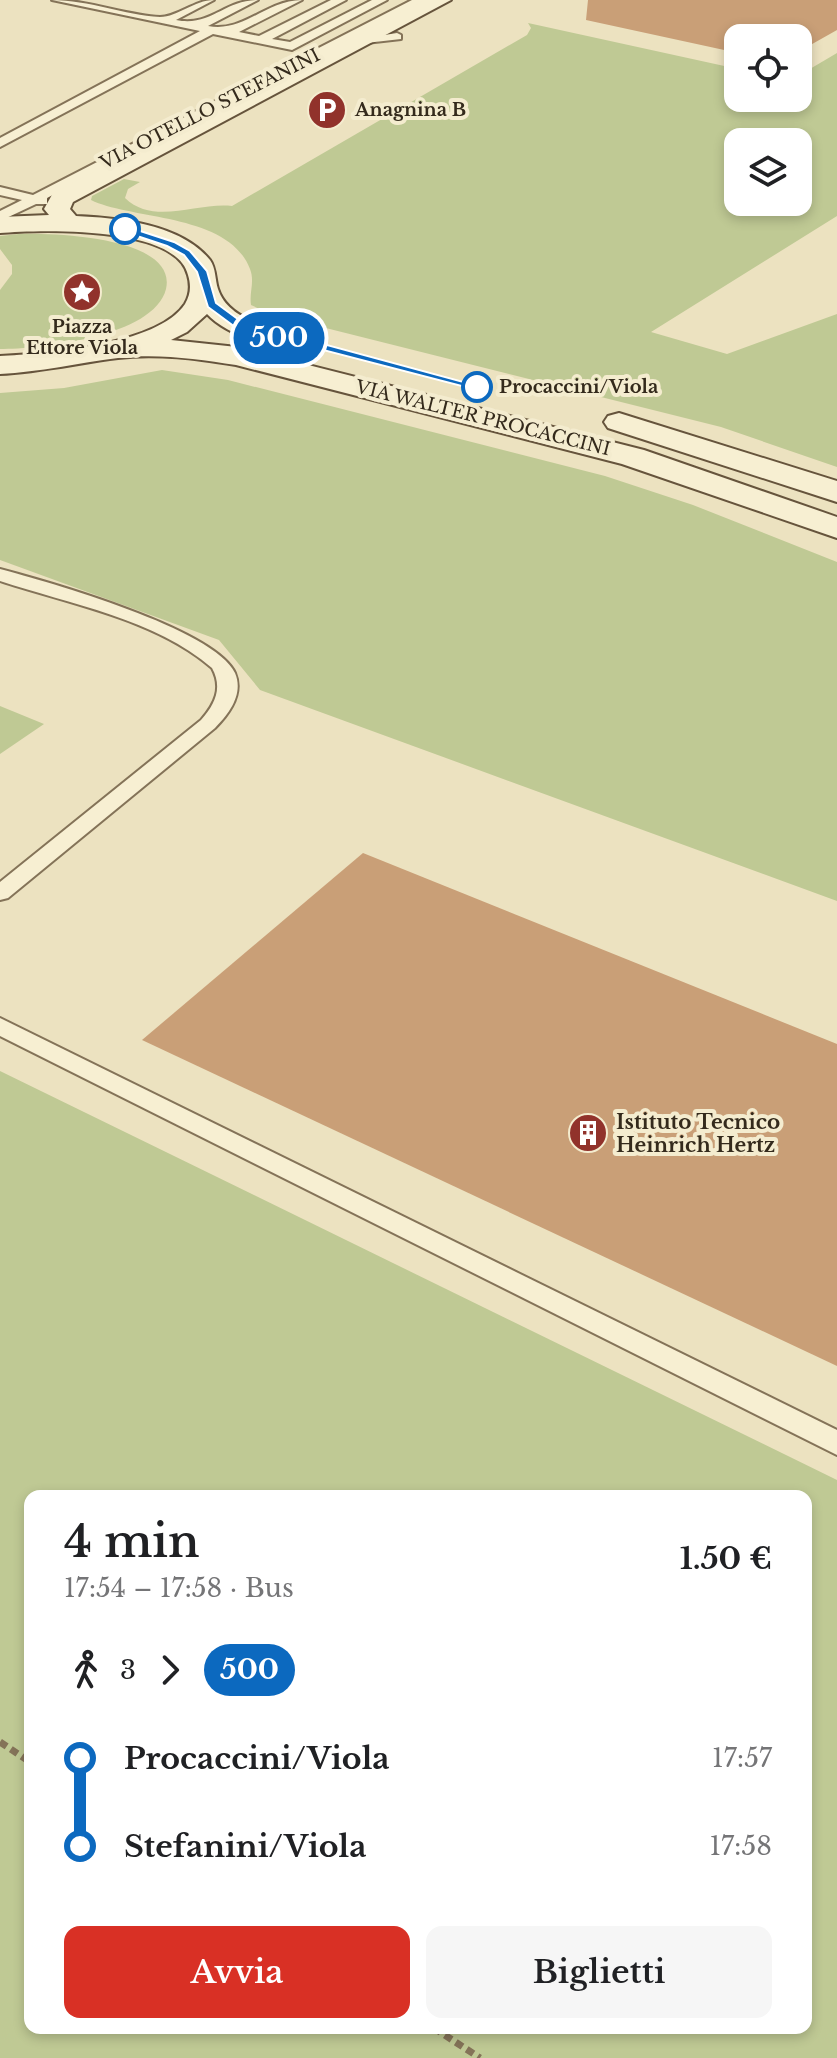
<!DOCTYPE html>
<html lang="it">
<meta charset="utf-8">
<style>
:root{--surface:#fff;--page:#f6f6f6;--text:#202124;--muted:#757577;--accent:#d93025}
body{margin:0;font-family:"Libre Baskerville",serif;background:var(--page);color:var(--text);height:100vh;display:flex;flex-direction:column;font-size:30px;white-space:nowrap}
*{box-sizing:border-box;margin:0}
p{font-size:26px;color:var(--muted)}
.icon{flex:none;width:44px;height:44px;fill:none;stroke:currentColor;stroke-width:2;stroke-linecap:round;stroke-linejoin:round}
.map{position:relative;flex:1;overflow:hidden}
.drawer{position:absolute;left:24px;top:1490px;width:788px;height:544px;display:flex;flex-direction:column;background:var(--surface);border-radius:16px;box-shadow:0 4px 12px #0003}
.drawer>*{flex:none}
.badge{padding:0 16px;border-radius:26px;font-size:28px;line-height:52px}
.fabs{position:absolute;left:724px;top:24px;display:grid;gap:16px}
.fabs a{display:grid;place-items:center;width:88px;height:88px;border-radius:16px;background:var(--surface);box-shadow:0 4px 12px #0003;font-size:40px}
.map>.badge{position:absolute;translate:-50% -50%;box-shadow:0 0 0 4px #fff}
.legs{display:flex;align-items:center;gap:12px;height:88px;padding:0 40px;font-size:26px}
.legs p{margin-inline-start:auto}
.overview{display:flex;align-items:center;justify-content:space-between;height:136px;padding:0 40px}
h1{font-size:44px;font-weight:600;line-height:60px}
.action{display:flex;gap:16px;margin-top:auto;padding:16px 40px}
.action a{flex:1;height:92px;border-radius:16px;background:var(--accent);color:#fff;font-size:32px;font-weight:600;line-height:92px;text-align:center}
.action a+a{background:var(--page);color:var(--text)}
ul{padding:0 40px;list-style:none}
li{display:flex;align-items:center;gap:28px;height:88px;font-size:30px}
li i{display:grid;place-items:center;width:12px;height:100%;margin:0 10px;background:currentColor}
li i::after{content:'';width:20px;height:20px;margin:-10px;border:6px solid;border-radius:50%;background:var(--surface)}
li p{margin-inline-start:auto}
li:first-child i{background:linear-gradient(#0000 50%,currentColor 0)}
li:last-child i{background:linear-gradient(currentColor 50%,#0000 0)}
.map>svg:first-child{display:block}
</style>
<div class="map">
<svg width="837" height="2058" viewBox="0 0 837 2058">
<rect width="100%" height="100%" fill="#ece2c0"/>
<g fill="#bfc994" fill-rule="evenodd">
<path d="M528 23 738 69V98H798V76L837 53V216L651 332 727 354 837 314V467L721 427 270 314 251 305C249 292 255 282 250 269 229 213 131 220 91 200L92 196 124 179 140 182 128 189 125 198C154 226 198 202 232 206L527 35 531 28ZM738 142H798V202H738Z"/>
<path d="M19 234C50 233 178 236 166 289 154 337 40 349 0 349V290L12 274V265L0 249V236Z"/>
<polygon points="162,370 228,380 605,476 693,505 837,562 837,901 260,690 219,640 0,560 0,393 64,388"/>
<polygon points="0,706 44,724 0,754"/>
<path d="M0 1071 837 1480V2058H0ZM30 1496H806V2028H30Z"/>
</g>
<g fill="#c99f77">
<polygon points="588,0 837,0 837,30 798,52 798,38 738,38 738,53 586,20"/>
<polygon points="363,853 837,1044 837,1366 142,1040"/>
</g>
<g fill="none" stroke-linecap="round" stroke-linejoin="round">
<defs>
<g id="lane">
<path d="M52 0C89 0 124 15 160 17 178 17 194 0 214 0L176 20C211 27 224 0 258 0L208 26C244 33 266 0 302 0L239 32 259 36 331 0H346L272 39 290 42 372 0H387L292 50 213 34 0 147V138L200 31Z"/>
<polygon points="412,0 427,0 47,198 47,204 36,204 0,221 0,211 22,200 0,195 0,187 33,195"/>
<polygon points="397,33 401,35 401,39 366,43 360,39"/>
<path d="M0 569C49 582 215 629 235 673 244 694 229 714 215 728L8 898 0 900V882L201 720C215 704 223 688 212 668 156 619 69 604 0 581Z"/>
<polygon points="0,1018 837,1430 837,1455 0,1036"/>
</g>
<g id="secondary">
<path d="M425 0H451L73 202 70 209 76 216C119 218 181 224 210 260 216 268 215 280 218 289 229 323 280 330 309 337L313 343 309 349C283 356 225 334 207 314L187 332 171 340 237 347 644 450 837 517V538L622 464 236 365C197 359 157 353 118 358 78 363 40 372 0 374V356C45 354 158 345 185 304 191 294 191 285 188 275 176 225 39 230 0 233V217L49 215 44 209 53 193Z"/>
<polygon points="619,413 837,481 837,502 608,428 604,422 608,416"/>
</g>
</defs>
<use href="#lane" stroke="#847358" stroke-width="4"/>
<use href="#secondary" stroke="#66543c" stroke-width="4"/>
<g stroke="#847358" stroke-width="7" stroke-dasharray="8 5" stroke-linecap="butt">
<polyline points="0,1742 30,1762"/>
<polyline points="434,2028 480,2058"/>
</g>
<use href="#lane" fill="#f7efd2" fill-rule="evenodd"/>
<use href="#secondary" fill="#f7efd2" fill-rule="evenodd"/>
</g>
<polygon fill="#0c69bf" stroke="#fff" stroke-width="2" points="125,226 174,242 190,251 207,271 216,303 242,322 482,387 477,390 235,327 208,307 197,272 184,255 167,246 122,231"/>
<defs>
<symbol id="parking-disc" viewBox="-11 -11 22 22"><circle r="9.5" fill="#91322b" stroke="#f4eccf"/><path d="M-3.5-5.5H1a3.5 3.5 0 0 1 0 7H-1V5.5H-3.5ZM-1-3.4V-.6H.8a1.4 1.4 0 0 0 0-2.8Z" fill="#fff"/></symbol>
<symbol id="sight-disc" viewBox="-11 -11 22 22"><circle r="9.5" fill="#91322b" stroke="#f4eccf"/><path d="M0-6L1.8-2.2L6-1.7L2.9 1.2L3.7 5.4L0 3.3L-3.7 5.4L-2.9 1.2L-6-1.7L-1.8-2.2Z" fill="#fff"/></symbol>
<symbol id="building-disc" viewBox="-11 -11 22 22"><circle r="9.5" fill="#91322b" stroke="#f4eccf"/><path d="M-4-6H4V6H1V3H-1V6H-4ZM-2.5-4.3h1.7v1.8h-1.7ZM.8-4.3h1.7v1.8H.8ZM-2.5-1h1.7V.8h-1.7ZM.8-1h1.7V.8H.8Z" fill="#fff"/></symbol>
</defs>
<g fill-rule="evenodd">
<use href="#parking-disc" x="305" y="88" width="44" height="44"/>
<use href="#sight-disc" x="60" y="270" width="44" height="44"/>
<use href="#building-disc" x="566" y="1111" width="44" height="44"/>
</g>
<g fill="#fff" stroke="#0c69bf" stroke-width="4">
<circle cx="125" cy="229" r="14"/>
<circle cx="477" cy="387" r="14"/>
</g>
<g text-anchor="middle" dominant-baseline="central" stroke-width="8" stroke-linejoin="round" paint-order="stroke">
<g font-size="18" fill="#342a1c" stroke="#f4eccf">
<text transform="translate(210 109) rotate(-27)">VIA OTELLO STEFANINI</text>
<text transform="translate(483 418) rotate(14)">VIA WALTER PROCACCINI</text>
</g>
<g font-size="18" font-weight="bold" fill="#342a1c" stroke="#f4eccf" text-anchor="start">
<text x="355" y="110">Anagnina B</text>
<text x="82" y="327" text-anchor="middle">Piazza<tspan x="82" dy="21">Ettore Viola</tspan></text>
</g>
<g font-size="18" font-weight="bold" fill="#342a1c" stroke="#f4eccf" text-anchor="start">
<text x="499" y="387">Procaccini/Viola</text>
</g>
<g font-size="20" font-weight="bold" fill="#342a1c" stroke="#f4eccf" text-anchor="start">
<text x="616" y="1122">Istituto Tecnico<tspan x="616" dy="23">Heinrich Hertz</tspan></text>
</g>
</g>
</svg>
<div class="fabs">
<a><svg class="icon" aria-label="locate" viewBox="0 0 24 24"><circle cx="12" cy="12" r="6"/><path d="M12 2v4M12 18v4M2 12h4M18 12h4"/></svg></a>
<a><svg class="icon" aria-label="layers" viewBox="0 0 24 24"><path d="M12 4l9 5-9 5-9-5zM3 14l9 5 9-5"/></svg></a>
</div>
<b class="badge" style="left:279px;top:338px;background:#0c69bf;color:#fff">500</b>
<section class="drawer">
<div class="overview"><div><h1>4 min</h1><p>17:54 – 17:58 · Bus</p></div><b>1.50 €</b></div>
<div class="legs"><svg class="icon" aria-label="walk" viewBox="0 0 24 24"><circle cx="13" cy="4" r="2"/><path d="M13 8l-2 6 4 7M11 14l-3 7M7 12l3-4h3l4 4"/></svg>3<svg class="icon" aria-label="forward" viewBox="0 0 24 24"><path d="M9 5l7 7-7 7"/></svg><b class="badge" style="background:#0c69bf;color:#fff">500</b></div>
<ul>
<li><i style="color:#0c69bf"></i><b>Procaccini/Viola</b><p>17:57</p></li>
<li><i style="color:#0c69bf"></i><b>Stefanini/Viola</b><p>17:58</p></li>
</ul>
<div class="action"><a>Avvia</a><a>Biglietti</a></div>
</section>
</div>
